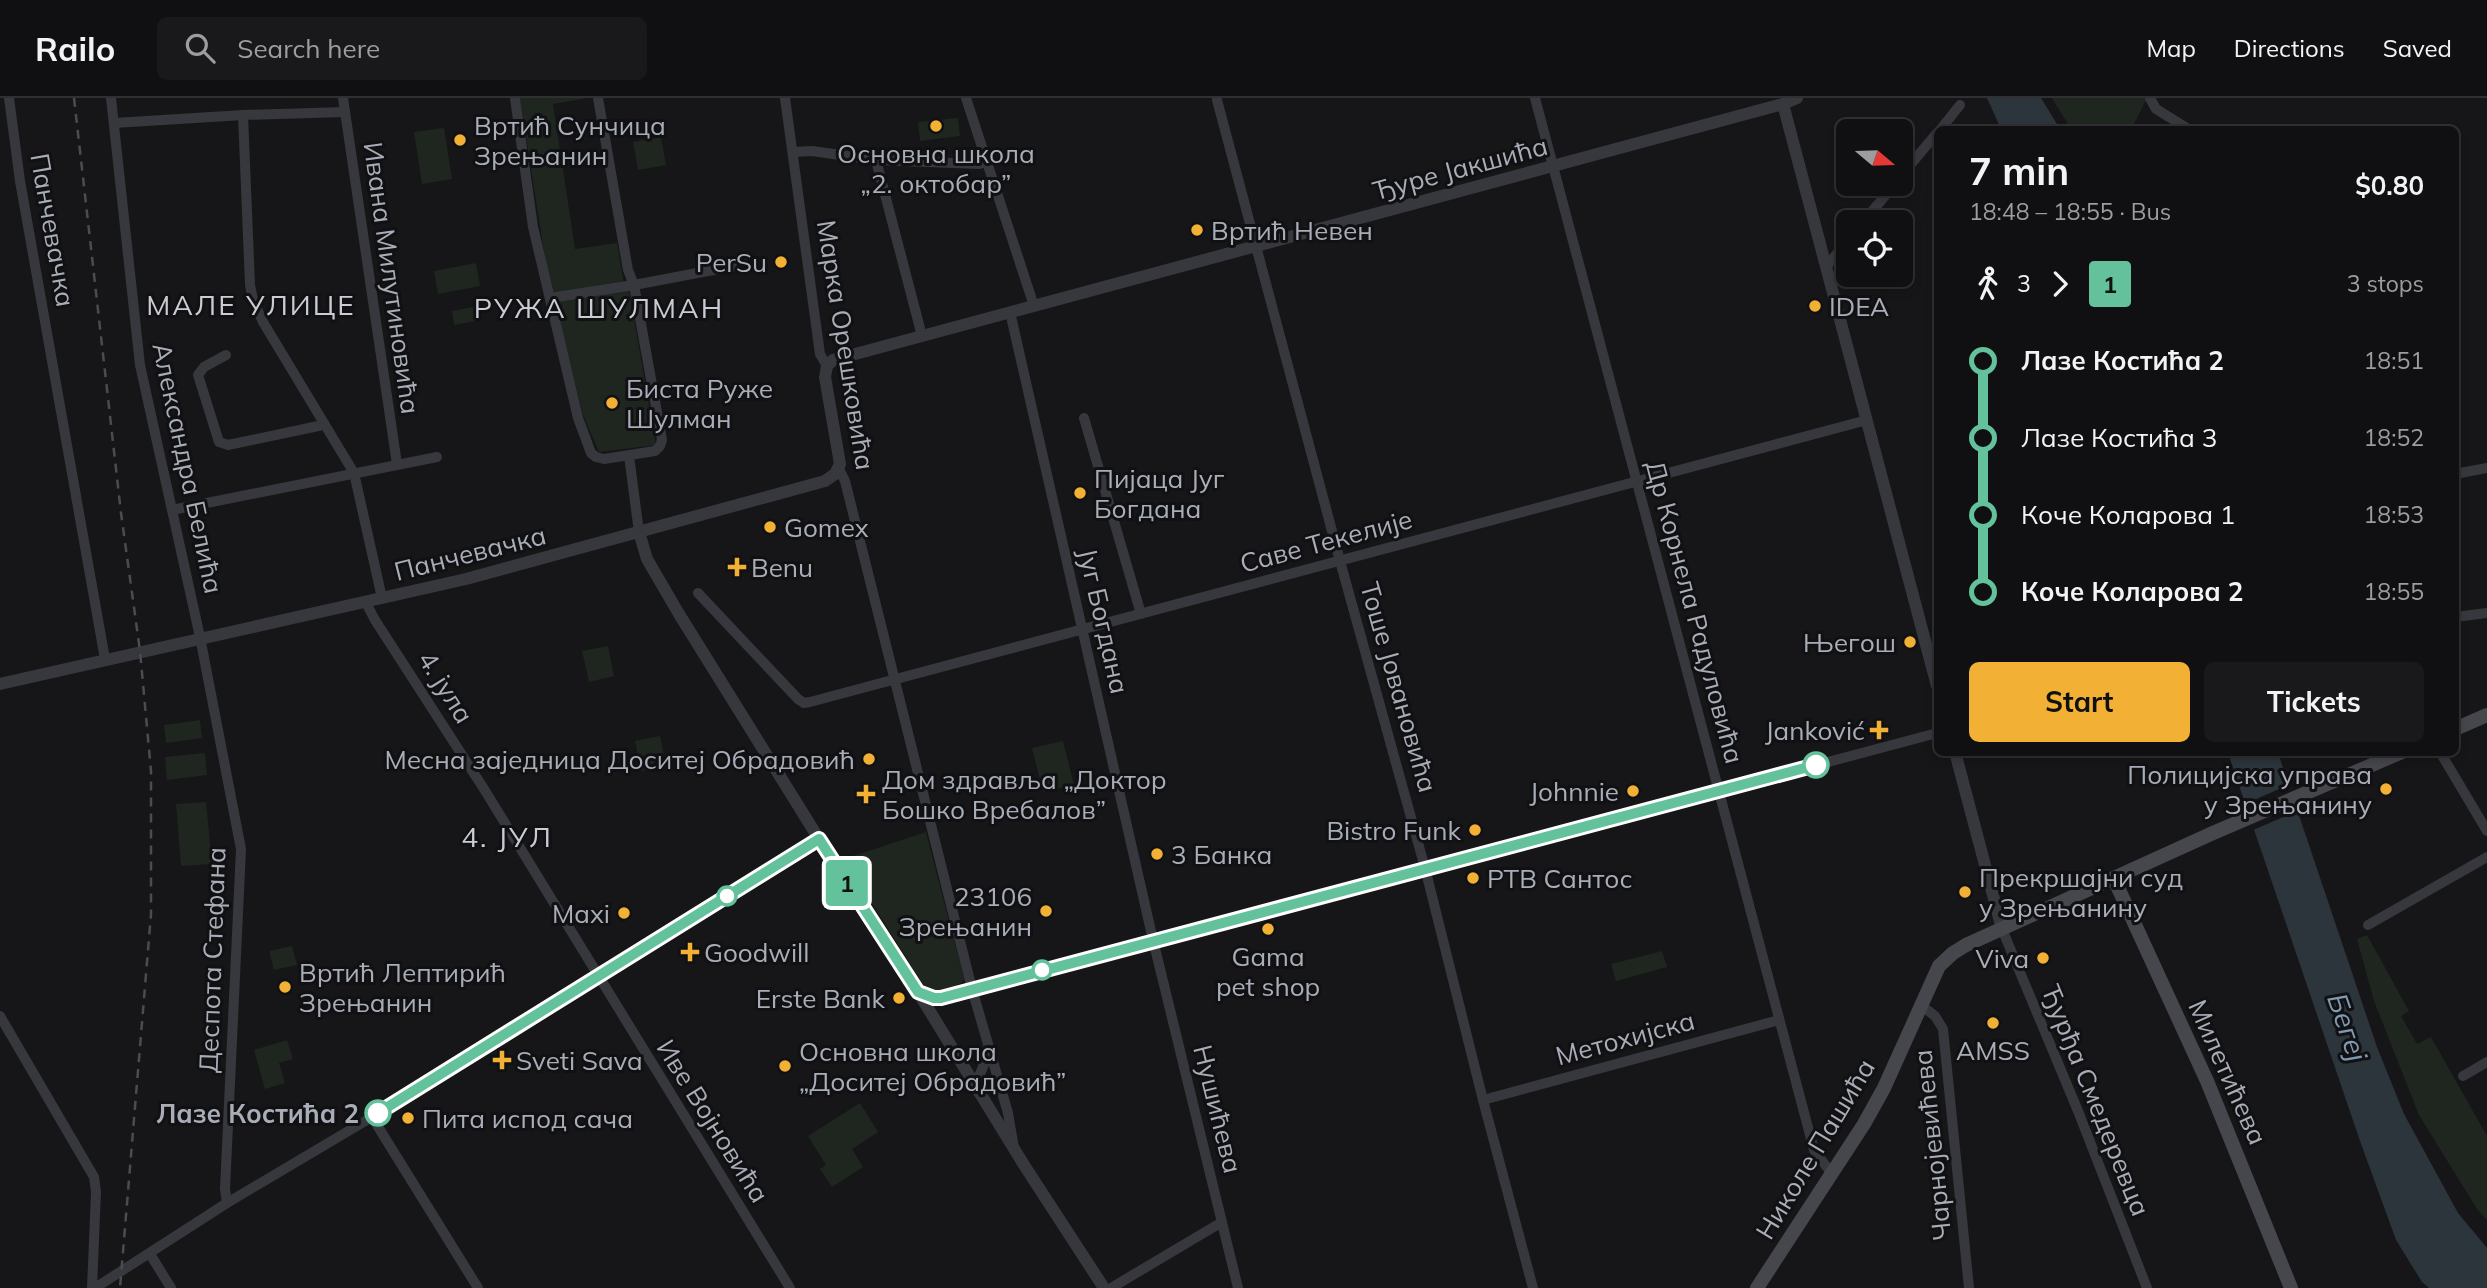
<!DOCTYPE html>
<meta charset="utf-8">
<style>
:root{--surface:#101012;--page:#19191b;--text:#f1f3f6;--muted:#9c9d9f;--line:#303032;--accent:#f2b134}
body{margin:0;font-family:Mulish,sans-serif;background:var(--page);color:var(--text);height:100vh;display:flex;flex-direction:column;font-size:26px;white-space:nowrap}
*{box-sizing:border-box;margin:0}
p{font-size:23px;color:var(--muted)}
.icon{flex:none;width:38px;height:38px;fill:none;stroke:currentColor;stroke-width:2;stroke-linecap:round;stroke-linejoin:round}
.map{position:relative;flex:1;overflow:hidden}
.side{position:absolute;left:1934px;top:28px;width:525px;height:630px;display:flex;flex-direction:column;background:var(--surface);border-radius:10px;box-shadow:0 4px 10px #0003,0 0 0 2px var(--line)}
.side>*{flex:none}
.badge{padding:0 14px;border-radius:5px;font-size:24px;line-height:46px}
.needle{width:46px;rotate:109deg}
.fabs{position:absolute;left:1836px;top:21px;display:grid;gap:14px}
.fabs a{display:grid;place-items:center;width:77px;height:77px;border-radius:10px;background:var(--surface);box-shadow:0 4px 10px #0003,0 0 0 2px var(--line);font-size:35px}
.map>.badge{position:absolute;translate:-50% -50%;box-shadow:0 0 0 4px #fff}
.legs{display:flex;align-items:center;gap:10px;height:77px;padding:0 35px;font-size:23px}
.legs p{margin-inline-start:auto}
.headline{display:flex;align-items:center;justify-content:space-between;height:119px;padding:0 35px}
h1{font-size:38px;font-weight:700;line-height:52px}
.button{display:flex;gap:14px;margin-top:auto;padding:14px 35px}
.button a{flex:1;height:80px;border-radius:10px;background:var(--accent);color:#111;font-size:28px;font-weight:700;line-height:80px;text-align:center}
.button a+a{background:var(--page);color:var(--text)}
ul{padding:0 35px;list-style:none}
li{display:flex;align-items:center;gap:24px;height:77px;font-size:26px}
li i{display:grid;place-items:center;width:10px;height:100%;margin:0 9px;background:currentColor}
li i::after{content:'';width:18px;height:18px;margin:-9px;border:5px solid;border-radius:50%;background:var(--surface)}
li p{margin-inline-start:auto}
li:first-child i{background:linear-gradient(#0000 50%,currentColor 0)}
li:last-child i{background:linear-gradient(currentColor 50%,#0000 0)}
header{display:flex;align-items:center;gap:42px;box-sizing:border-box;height:98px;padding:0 35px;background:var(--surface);border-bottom:2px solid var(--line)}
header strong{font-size:33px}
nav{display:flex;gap:38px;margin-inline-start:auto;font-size:24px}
.search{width:490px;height:63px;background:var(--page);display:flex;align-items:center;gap:18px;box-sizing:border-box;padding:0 24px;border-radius:10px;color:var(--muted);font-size:26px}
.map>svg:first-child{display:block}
</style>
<header>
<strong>Railo</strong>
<div class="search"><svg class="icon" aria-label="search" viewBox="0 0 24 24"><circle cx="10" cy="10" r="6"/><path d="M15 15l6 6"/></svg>Search here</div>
<nav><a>Map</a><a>Directions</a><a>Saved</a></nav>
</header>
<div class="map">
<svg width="2487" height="1190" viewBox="0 0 2487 1190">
<rect width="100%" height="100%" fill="#161618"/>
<g fill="#1e261f">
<polygon points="520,0 588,0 553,6 575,151 617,145 624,187 551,199"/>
<polygon points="2052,0 2147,0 2131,32 2071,31"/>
<polygon points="958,20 960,38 920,43 918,24"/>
<polygon points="444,30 452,81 422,86 414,34"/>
<polygon points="661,39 666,67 638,72 633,44"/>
<polygon points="476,165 480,188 438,196 434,173"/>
<polygon points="629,192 656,347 599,354 583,317 554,203"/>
<polygon points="479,208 481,222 454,227 452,213"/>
<polygon points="608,548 614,578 589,584 582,553"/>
<polygon points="200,622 202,640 166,645 164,627"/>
<polygon points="660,638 666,668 641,673 635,643"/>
<polygon points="1063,643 1074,687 1043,694 1032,650"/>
<polygon points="205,655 207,677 167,682 165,659"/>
<polygon points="206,704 212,766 181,768 176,706"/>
<path d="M926 734 964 881C954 893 941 894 926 891L844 761Z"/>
<polygon points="2367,837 2409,913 2401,918 2417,946 2431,939 2487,1038 2487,1122 2477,1111 2419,1017 2374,903 2357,841"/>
<polygon points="292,848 297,867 274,872 269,853"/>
<polygon points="1662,853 1667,869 1616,883 1611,866"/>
<polygon points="287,942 293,961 279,965 285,985 265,991 254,952"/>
<polygon points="860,1005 878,1034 852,1051 863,1069 832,1089 820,1071 826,1067 808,1038"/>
</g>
<g fill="#2c353c">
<polygon points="1987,0 2041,0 2060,31 2001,31"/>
<polygon points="2228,655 2278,655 2377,949 2404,1016 2458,1115 2487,1150 2487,1190 2429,1190 2422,1184 2396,1142 2360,1043"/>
</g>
<polygon fill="#161618" points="2293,685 2302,711 2251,733 2242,707"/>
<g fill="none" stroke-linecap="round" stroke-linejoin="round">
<g stroke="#37383d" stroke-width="10">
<polyline points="9,0 20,83 105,561"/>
<polyline points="111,0 140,267 200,539 241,751 225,1091 227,1105"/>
<polyline points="343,0 397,366"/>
<polyline points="515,0 533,129 578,320 591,355 596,359 604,361 655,353 660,348 662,342 634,187 628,172 598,0"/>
<polyline points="785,0 820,256 827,268"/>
<polyline points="966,0 1034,208"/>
<polyline points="1535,0 1814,1052 1832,1076"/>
<polyline points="2150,0 2156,11 2190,32"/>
<polyline points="1217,2 1340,463 1425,770 1483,1002 1533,1190"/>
<polyline points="243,17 250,187 253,202 263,224 354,375 382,500"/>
<polyline points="114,25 243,17 345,14"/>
<polyline points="1940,32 1960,7"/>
<polyline points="793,54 812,53 876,62 979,66 986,64"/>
<polyline points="876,62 922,238"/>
<polyline points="1900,79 1937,35"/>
<polyline points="1863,124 1895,86"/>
<polyline points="1826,169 1848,142"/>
<polyline points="550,200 634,187 745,166"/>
<polyline points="1010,214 1153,842 1238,1190"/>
<polyline points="226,257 204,269 198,277 219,344 228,347 323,327"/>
<polyline points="1084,320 1141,516"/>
<polyline points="629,358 639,434"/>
<polyline points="839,371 845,383 972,891 1008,1015 1014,1050"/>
<polyline points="2455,376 2487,370"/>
<polyline points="172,412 437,359"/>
<polyline points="698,495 798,601 804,605 810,604 1867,322"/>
<polyline points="365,503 375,522 484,691 790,1190"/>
<polyline points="2455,519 2487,515"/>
<polyline points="2440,654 2487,733"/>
<polyline points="2368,827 2487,759"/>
<polyline points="2002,831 2078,1013 2147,1190"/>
<polyline points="918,894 934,900 948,898 1937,635"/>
<polyline points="1922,908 1935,918 1943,931 1969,1190"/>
<polyline points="0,918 94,1079 96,1094 92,1190"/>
<polyline points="2463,978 2487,964"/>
<polyline points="975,988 985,964 985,953"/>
<polyline points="1483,1002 1779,922"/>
<polyline points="372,1019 478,1190"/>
<polyline points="150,1156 171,1190"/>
<polyline points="95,1190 227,1105 372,1019 819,741"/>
<polyline points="1111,1190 1222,1124"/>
</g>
<g stroke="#37383d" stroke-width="12">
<polyline points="1783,6 1937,588"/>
<polyline points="639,434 647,461 679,516 819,741 918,894 1024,1067 1104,1190"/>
<polyline points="0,586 466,481 825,383 835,376 840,366 825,279 827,268 833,262 1783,6 1797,0"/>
<polyline points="1955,654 2002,831"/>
</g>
<g stroke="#45474d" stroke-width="14">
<polyline points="2455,631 2487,617"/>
<polyline points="2114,781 2207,983 2291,1190"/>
<polyline points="1757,1190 1864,1026 1884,990 1939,868 1953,855 1966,847 2213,735 2402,654"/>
</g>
<polyline stroke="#4a4c52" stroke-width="2.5" stroke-dasharray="9 7" stroke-linecap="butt" points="74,0 121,415 140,553 151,673 151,816 120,1190"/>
</g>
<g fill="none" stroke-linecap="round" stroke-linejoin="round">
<defs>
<polyline id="line-1" points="378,1015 819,741 918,894 934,900 941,900 1816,667"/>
</defs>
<use href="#line-1" stroke="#fff" stroke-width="16"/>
<use href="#line-1" stroke="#63c29c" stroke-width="10"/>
</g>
<g fill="#f2b134" stroke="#111113" stroke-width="2.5">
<circle cx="936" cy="28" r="7"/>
<circle cx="460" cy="42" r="7"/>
<circle cx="1197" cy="132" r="7"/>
<circle cx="781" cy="164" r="7"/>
<circle cx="1815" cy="208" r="7"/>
<circle cx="612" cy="305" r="7"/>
<circle cx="1080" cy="395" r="7"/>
<circle cx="770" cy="429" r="7"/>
<path d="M733.5 458.5h7v7h7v7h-7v7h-7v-7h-7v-7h7z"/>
<circle cx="1910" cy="544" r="7"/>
<path d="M1875.5 621.5h7v7h7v7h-7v7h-7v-7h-7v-7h7z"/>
<circle cx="869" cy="661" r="7"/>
<circle cx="2386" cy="691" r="7"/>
<circle cx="1633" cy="693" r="7"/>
<path d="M862.5 685.5h7v7h7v7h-7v7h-7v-7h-7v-7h7z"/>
<circle cx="1475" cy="732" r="7"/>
<circle cx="1157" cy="756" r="7"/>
<circle cx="1473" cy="780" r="7"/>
<circle cx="1965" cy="794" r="7"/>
<circle cx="1046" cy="813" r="7"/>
<circle cx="624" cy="815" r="7"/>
<circle cx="1268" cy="831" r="7"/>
<path d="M686.5 843.5h7v7h7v7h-7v7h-7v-7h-7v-7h7z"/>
<circle cx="2043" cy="860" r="7"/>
<circle cx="285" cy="889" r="7"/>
<circle cx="899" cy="900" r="7"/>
<circle cx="1993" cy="925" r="7"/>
<path d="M498.5 951.5h7v7h7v7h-7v7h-7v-7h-7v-7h7z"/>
<circle cx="785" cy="968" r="7"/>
<circle cx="408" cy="1020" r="7"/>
</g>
<g fill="#fff" stroke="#63c29c" stroke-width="3.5">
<circle cx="1816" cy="667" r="12"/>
<circle cx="727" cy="798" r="9"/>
<circle cx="1042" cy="872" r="9"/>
<circle cx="378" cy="1015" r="12"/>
</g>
<g text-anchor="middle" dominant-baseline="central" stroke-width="6" stroke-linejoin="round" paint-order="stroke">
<g font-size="26" fill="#a8adb8" stroke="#111113" text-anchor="start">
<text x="474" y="27">Вртић Сунчица<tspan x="474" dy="30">Зрењанин</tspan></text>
<text x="936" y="55" text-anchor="middle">Основна школа<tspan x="936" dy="30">„2. октобар”</tspan></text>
<text x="1211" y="132">Вртић Невен</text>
<text x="767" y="164" text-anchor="end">PerSu</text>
<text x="1829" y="208">IDEA</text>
<text x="626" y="290">Биста Руже<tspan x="626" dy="30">Шулман</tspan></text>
<text x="1094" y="380">Пијаца Југ<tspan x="1094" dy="30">Богдана</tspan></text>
<text x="784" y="429">Gomex</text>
<text x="751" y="469">Benu</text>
<text x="1896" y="544" text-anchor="end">Његош</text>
<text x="1865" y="632" text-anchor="end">Janković</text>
<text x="855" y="661" text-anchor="end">Месна заједница Доситеј Обрадовић</text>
<text x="2372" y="676" text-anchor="end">Полицијска управа<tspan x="2372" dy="30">у Зрењанину</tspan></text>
<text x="882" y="681">Дом здравља „Доктор<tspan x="882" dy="30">Бошко Вребалов”</tspan></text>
<text x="1619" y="693" text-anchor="end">Johnnie</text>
<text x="1461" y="732" text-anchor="end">Bistro Funk</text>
<text x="1171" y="756">3 Банка</text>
<text x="1979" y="779">Прекршајни суд<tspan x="1979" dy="30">у Зрењанину</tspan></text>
<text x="1487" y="780">РТВ Сантос</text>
<text x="1032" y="798" text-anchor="end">23106<tspan x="1032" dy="30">Зрењанин</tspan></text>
<text x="610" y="815" text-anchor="end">Maxi</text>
<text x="704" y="854">Goodwill</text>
<text x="1268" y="858" text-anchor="middle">Gama<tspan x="1268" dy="30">pet shop</tspan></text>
<text x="2029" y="860" text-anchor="end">Viva</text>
<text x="299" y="874">Вртић Лептирић<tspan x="299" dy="30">Зрењанин</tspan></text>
<text x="885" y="900" text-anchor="end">Erste Bank</text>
<text x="1993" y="952" text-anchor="middle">AMSS</text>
<text x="799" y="953">Основна школа<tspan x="799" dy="30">„Доситеј Обрадовић”</tspan></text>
<text x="516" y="962">Sveti Sava</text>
<text x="422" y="1020">Пита испод сача</text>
</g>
<g font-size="26" fill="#a8adb8" stroke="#111113">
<text transform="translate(1460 70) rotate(-15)">Ђуре Јакшића</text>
<text transform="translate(53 132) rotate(80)">Панчевачка</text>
<text transform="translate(392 180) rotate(82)">Ивана Милутиновића</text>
<text transform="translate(846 247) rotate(81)">Марка Орешковића</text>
<text transform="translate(188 370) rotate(78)">Александра Белића</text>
<text transform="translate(1326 443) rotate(-15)">Саве Текелије</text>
<text transform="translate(470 455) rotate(-14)">Панчевачка</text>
<text transform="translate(1695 514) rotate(75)">Др Корнела Радуловића</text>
<text transform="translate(1104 523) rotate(77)">Југ Богдана</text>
<text transform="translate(446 589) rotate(58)">4. јула</text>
<text transform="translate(1399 589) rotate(74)">Тоше Јовановића</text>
<text transform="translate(212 862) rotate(-88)">Деспота Стефана</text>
<text transform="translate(1625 940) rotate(-15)">Метохијска</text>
<text transform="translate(2228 974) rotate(66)">Милетићева</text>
<text transform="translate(2096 1002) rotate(68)">Ђурђа Смедеревца</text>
<text transform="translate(1218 1011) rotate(76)">Нушићева</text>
<text transform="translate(713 1023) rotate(58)">Иве Војновића</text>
<text transform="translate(1932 1047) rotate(-96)">Чарнојевићева</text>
<text transform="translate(1815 1051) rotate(-59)">Николе Пашића</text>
</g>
<g font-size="26" font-weight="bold" fill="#a8adb8" stroke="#111113" text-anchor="end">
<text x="359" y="1015">Лазе Костића 2</text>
</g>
<g font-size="28" letter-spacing="2" fill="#c9ccd4" stroke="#111113">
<text x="251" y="206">МАЛЕ УЛИЦЕ</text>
<text x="599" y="209">РУЖА ШУЛМАН</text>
<text x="507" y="738">4. ЈУЛ</text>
</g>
<g font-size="28" font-style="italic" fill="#7f9bb3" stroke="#111113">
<text transform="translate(2348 929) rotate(71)">Бегеј</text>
</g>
</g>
</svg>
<div class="fabs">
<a><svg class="needle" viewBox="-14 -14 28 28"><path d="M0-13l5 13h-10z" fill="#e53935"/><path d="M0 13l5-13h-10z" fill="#9c9d9f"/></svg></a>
<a><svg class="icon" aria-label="locate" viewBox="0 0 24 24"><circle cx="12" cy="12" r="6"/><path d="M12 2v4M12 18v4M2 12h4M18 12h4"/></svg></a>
</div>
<b class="badge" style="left:847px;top:785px;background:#63c29c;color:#111">1</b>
<section class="side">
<div class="headline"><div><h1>7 min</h1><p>18:48 – 18:55 · Bus</p></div><b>$0.80</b></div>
<div class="legs"><svg class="icon" aria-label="walk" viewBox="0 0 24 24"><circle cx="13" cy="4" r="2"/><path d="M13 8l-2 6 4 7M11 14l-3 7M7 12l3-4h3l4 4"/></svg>3<svg class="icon" aria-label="forward" viewBox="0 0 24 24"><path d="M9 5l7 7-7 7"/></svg><b class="badge" style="background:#63c29c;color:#111">1</b><p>3 stops</p></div>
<ul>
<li><i style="color:#63c29c"></i><b>Лазе Костића 2</b><p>18:51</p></li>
<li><i style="color:#63c29c"></i><span>Лазе Костића 3</span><p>18:52</p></li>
<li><i style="color:#63c29c"></i><span>Коче Коларова 1</span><p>18:53</p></li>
<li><i style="color:#63c29c"></i><b>Коче Коларова 2</b><p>18:55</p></li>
</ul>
<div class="button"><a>Start</a><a>Tickets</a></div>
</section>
</div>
